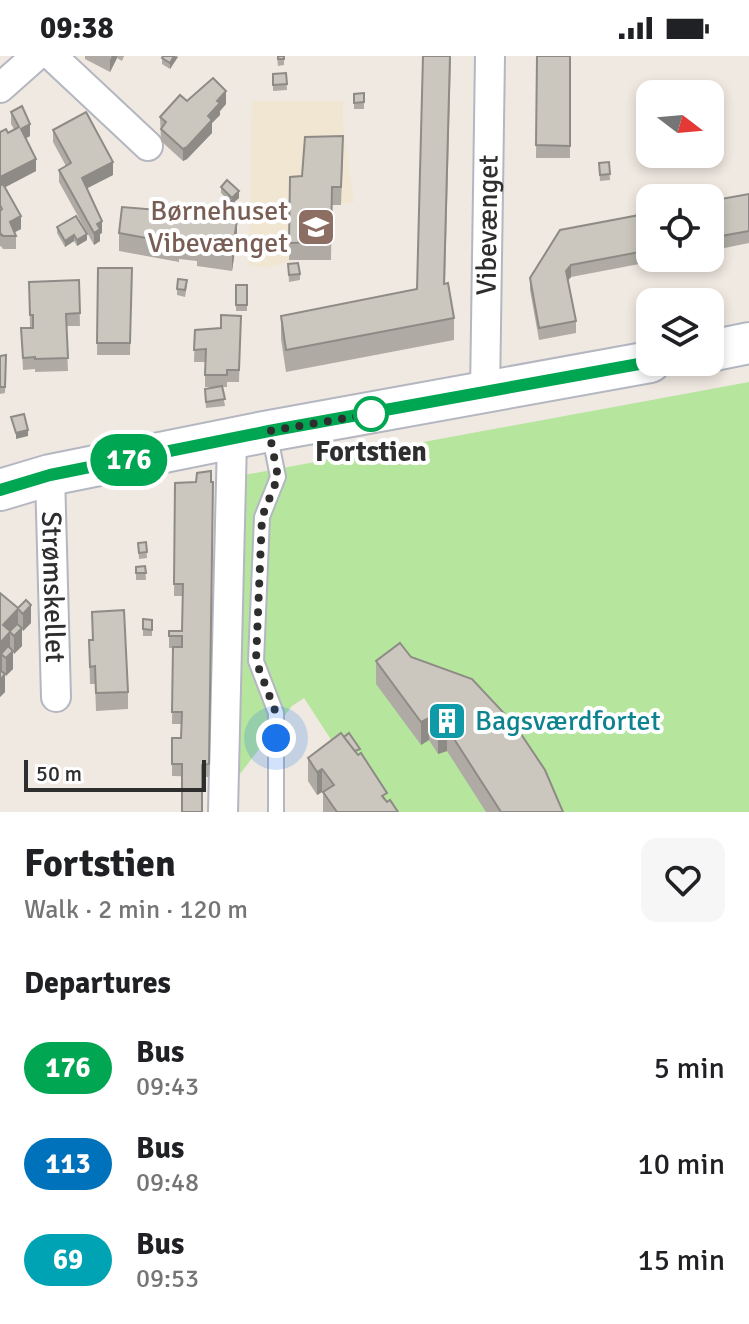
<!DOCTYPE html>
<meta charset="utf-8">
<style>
:root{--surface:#fff;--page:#f6f6f6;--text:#202124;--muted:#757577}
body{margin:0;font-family:Signika,sans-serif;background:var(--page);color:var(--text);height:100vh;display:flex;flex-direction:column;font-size:30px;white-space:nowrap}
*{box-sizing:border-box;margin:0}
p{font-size:26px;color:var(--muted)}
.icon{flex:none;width:44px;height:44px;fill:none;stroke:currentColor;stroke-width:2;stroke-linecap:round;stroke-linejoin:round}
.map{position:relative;height:756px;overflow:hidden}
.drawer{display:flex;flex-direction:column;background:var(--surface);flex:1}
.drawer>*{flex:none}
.badge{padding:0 16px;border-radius:26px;font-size:28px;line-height:52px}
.needle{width:52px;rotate:106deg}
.tools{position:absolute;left:636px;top:24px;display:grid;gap:16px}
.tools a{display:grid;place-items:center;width:88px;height:88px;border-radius:16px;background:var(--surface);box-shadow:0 4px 12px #0003;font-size:40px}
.scale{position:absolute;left:24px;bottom:20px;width:182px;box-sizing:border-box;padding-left:8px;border:4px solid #2e2e2e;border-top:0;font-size:22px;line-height:28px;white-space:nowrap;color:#2e2e2e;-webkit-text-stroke:6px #fff;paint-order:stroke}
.you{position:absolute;width:40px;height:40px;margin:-20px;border:6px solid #fff;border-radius:50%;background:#1a73e8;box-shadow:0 0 0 12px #1a73e833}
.map>.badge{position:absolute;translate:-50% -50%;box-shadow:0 0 0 4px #fff}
h2{padding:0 24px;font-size:30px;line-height:72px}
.round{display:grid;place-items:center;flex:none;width:84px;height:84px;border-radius:16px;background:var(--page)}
.summary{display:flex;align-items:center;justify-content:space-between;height:136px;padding:0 24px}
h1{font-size:38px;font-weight:700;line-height:60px}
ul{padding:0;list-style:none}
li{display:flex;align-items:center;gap:24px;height:96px;padding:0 24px}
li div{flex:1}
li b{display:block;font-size:30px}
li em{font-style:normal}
li .badge{min-width:88px;font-weight:700;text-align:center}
.status{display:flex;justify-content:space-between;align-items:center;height:56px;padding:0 40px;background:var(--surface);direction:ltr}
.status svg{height:22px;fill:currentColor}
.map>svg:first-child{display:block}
</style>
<div class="status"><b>09:38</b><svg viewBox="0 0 49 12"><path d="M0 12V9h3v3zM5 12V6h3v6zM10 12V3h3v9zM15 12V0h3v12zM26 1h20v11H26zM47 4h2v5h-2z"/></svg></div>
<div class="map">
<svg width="749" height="756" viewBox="0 0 749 756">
<rect width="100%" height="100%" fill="#efe9e1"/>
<polygon fill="#f0e6d1" points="252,45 343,45 343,67 354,146 332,150 331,204 294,204 266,212 249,209"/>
<polygon fill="#b6e59e" points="749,326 749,756 385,756 341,699 304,642 292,650 240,718 239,420"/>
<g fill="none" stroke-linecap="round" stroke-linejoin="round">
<defs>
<polyline id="lane" points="269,376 278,421 262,461 256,605 276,657 276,756"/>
<g id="street">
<polyline points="52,0 148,90"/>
<polyline points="0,32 36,0"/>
<path id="s1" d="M485 337 490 0"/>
<path id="s2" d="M50 419 56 641"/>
<polyline points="223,756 232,384"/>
</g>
<g id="secondary">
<polyline points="710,295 749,287"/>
<polyline points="0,434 50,419 269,375 650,306"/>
</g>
</defs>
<use href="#lane" stroke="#b4b7c1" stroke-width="18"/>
<use href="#street" stroke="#b4b7c1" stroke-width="32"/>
<use href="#secondary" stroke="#b4b7c1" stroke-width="44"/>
<use href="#lane" stroke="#fff" stroke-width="14"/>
<use href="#street" stroke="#fff" stroke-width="28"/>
<use href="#secondary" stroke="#fff" stroke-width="40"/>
</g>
<g fill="#afaba4">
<polygon points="85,0 124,0 122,5 117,2 110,16 85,3"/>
<polygon points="178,0 170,13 162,8 162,2"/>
<polygon points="277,0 284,0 284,9 278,10"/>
<polygon points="451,0 445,227 454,262 454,284 286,316 281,283 281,260 417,233"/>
<polygon points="537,0 570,0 570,102 536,102"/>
<polygon points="286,17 287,34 273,35 273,18"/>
<polygon points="364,37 364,53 354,53 354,38"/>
<polygon points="187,45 226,48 220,55 220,59 212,67 212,77 187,103 183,105 161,85 160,61"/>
<polygon points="11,56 30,80 26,82 36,115 5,131 21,173 14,176 16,180 16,193 3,193 1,190 0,191 0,76 8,77 14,73 11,68"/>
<polygon points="53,74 113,119 87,132 102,177 100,178 100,185 94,189 59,126 59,114 66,110 53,86"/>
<polygon points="343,98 341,149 332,149 331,204 289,204 290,121 302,120"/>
<polygon points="609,106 610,124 600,125 599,107"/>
<polygon points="221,131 239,142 233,147 239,159 235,163 237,181 232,215 197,210 197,205 179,203 179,206 119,195 119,177 204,159 228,162 222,157 222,151 228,144 221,137"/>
<polygon points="749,138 749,187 710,195 710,145"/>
<polygon points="650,157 650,202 671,202 571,221 568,224 576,265 576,277 539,284 530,234 530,222"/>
<polygon points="57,171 87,184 77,190 74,185 65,191 57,177"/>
<polygon points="288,208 300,218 300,224 289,226"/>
<polygon points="98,212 132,212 130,299 97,299"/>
<polygon points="79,224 80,270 66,270 68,315 35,316 35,313 23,314 21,272 30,272 29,226"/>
<rect x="236" y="229" width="11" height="26"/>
<polygon points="187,230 185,241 177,239 177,233"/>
<polygon points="241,260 239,326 227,326 227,331 222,331 225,350 206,352 205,333 212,331 205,331 205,306 194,306 195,274 221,272"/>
<polygon points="6,299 5,337 0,338 0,300"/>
<polygon points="211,426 213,439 209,721 172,720 172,682 181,682 181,668 172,668 173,592 169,592 169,575 182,575 183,540 174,540 175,427"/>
<polygon points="146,486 147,502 139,503 138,487"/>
<polygon points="145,510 146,524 136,524 136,511"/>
<polygon points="0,537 18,552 31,567 23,575 22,574 22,590 14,598 13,596 13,613 5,620 5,636 0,641"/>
<polygon points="92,556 128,636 128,653 96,655 95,628 90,628 89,584 92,584"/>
<polygon points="143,563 152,564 152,580 143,580"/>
<polygon points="411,601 563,756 486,756 447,695 438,698 429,684 421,689 376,628 376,605"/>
<polygon points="360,698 387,746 398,756 323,756 323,737 322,736 317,739 308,725 308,702"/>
</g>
<g fill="#8e8b86">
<polygon points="112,0 117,0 117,2 110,16 110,4"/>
<polygon points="174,0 178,1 170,13 170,7"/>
<polygon points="226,35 226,48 220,55 220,59 212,67 212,77 187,103 183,105 183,93 217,45"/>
<polygon points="30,68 30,80 21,85 21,73"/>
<polygon points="723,93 723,99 706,103 706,98 710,98 710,96"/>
<polygon points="36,103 36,115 0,134 0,121"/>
<polygon points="113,106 113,119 82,135 82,122"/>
<polygon points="239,135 239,142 232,148 232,142"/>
<polygon points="239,153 239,159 232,166 232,160"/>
<polygon points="21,160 21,173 10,179 10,166"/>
<polygon points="237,164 237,181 232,215 232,197"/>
<polygon points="102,165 102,177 100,178 100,185 94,189 94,177 97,168"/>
<polygon points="87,178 87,184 77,190 77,184"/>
<polygon points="74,179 74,185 65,191 65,185"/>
<polygon points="571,209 571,221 566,227 566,215"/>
<polygon points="28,374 28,380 16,383 16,377"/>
<polygon points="31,549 31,567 23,575 23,558"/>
<polygon points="18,553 18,571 10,576 10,594 2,599 2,616 0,618 0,587 3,569"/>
<polygon points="22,572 22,590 14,598 14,580"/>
<polygon points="13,595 13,613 6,620 6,602"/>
<polygon points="5,618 5,636 0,641 0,624"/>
<polygon points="429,662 429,684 421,689 421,666"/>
<polygon points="447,672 447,695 438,698 438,676"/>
<polygon points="322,713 322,736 317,739 317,716"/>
</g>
<g fill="#cbc7bf" stroke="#8e8b86" stroke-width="2">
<polygon points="163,0 174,0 170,7 162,2"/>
<rect x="278" y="0" width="6" height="3"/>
<polygon points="423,0 450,0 444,228 448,227 454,262 286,294 281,260 417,233"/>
<polygon points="537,0 570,0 570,90 536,89"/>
<polygon points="286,17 287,28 273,29 273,18"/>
<polygon points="213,22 226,35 217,45 220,47 208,60 212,64 187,91 183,93 161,73 166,66 160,61 180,39 187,45"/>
<polygon points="364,37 364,46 354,47 354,38"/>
<polygon points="22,50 30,68 21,73 36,103 0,121 0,76 6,73 8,77 19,71 11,56"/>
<polygon points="86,56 113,106 82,122 102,165 97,168 100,173 94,177 59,114 71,107 53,74"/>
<polygon points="343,80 341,131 332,131 331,186 289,187 290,121 302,120 305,81"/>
<polygon points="721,82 723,93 710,96 710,84"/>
<polygon points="609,106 610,118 600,119 599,107"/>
<polygon points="227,124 239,135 232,142 221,131"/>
<polygon points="3,128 21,160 10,166 16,180 3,180 1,178 0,179 0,155 2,153 0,149 0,130"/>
<polygon points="749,138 749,175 710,182 710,145"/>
<polygon points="229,143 239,153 232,160 222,151"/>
<polygon points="183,150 204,153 203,159 237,164 232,197 197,192 197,188 179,185 179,188 119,177 122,151 183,156"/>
<polygon points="650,157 650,194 571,209 566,215 576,265 539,272 530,222 560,174"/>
<polygon points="76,160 87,178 77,184 74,179 65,185 57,171"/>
<polygon points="298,207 300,218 289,219 288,208"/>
<polygon points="98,212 132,212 130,287 97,287"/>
<polygon points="178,223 187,224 185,234 177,233"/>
<polygon points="79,224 80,257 66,258 68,302 35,303 35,301 23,302 21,272 33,272 33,259 30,259 29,226"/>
<rect x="236" y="229" width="11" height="20"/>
<polygon points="221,259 241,260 239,314 227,314 227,319 205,319 206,293 194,294 195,274 221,272"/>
<polygon points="6,299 5,331 0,331 0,300"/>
<polygon points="222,330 225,343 206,346 205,333"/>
<polygon points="24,358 28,374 16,377 11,361"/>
<polygon points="211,415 211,426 213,426 209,708 202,709 202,756 182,756 182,708 172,708 172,682 181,682 182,656 172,656 173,591 182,591 182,580 169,580 169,575 182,575 183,528 174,528 175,427 196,426 197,417"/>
<polygon points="146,486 147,496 139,497 138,487"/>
<polygon points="145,510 146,517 136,517 136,511"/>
<polygon points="0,537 18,552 26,544 31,549 23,558 18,553 3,569 10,575 17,568 22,572 14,580 10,576 0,587"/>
<polygon points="124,554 128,636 96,637 95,610 90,611 89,584 93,584 92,556"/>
<polygon points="143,563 152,564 152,574 143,573"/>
<polygon points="400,587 411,601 472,623 515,669 545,714 563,756 501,756 447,672 438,676 429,662 421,666 376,605"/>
<polygon points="8,590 13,595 6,602 2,599 0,600 0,597 1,598"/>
<polygon points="0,614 5,618 0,624"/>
<polygon points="341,677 358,699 361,697 387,737 382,740 387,746 390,744 398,756 337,756 323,736 334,729 322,713 317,716 308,702"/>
<polygon points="349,677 360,693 355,695 344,681"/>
</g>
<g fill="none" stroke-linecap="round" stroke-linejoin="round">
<defs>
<polyline id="line" points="0,434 50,419 269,375 650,306"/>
</defs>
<use href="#line" stroke="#fff" stroke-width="18"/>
<use href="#line" stroke="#00a651" stroke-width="12"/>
<polyline stroke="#2e2e2e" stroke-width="8" stroke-dasharray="0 14.4" points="276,682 276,657 256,605 262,461 278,421 269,375 371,358"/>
</g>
<defs>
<symbol id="school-square" viewBox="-11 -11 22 22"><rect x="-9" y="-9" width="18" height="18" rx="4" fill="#8d6e63" stroke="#fff"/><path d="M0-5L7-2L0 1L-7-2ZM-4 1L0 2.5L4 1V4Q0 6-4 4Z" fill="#fff"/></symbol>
<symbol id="building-square" viewBox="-11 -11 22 22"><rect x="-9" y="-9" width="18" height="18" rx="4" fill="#0f9aa8" stroke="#fff"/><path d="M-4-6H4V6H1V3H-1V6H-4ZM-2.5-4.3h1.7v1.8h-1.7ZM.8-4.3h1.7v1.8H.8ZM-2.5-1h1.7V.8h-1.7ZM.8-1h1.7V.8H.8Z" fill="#fff"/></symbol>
</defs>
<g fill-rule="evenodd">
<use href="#school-square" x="294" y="149" width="44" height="44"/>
<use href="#building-square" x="425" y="643" width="44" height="44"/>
</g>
<circle fill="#fff" stroke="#00a651" stroke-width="4" cx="371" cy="358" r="16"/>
<g text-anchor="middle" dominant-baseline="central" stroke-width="8" stroke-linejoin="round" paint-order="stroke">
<g font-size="28" fill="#785e54" stroke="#fff" text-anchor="end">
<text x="288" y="155">Børnehuset<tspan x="288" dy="32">Vibevænget</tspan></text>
</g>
<g font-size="28" fill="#2e2e2e" stroke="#fff">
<text stroke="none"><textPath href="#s1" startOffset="168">Vibevænget</textPath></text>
<text stroke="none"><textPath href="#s2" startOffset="112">Strømskellet</textPath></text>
</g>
<g font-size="28" font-weight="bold" fill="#2e2e2e" stroke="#fff">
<text x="371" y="396">Fortstien</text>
</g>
<g font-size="28" fill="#0d838f" stroke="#fff" text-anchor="start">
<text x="475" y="665">Bagsværdfortet</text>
</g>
</g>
</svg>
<div class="tools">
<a><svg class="needle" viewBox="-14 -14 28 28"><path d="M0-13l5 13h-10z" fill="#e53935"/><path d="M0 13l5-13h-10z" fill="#757577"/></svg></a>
<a><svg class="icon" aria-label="locate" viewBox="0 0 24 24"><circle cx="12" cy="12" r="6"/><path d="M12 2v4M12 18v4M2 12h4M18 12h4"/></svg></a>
<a><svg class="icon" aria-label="layers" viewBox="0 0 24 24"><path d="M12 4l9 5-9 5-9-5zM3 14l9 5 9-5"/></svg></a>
</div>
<div class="scale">50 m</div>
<div class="you" style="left:276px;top:682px"></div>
<b class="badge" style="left:129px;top:404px;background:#00a651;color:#fff">176</b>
</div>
<section class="drawer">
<div class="summary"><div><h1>Fortstien</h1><p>Walk · 2 min · 120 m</p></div><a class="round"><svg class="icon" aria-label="heart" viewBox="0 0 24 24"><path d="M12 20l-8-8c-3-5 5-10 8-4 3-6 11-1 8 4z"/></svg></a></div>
<h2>Departures</h2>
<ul>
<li><span class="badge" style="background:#00a651;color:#fff">176</span><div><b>Bus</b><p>09:43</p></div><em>5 min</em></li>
<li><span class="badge" style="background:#0072bc;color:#fff">113</span><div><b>Bus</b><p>09:48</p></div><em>10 min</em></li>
<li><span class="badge" style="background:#00a3b4;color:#fff">69</span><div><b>Bus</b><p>09:53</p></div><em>15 min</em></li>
</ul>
</section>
